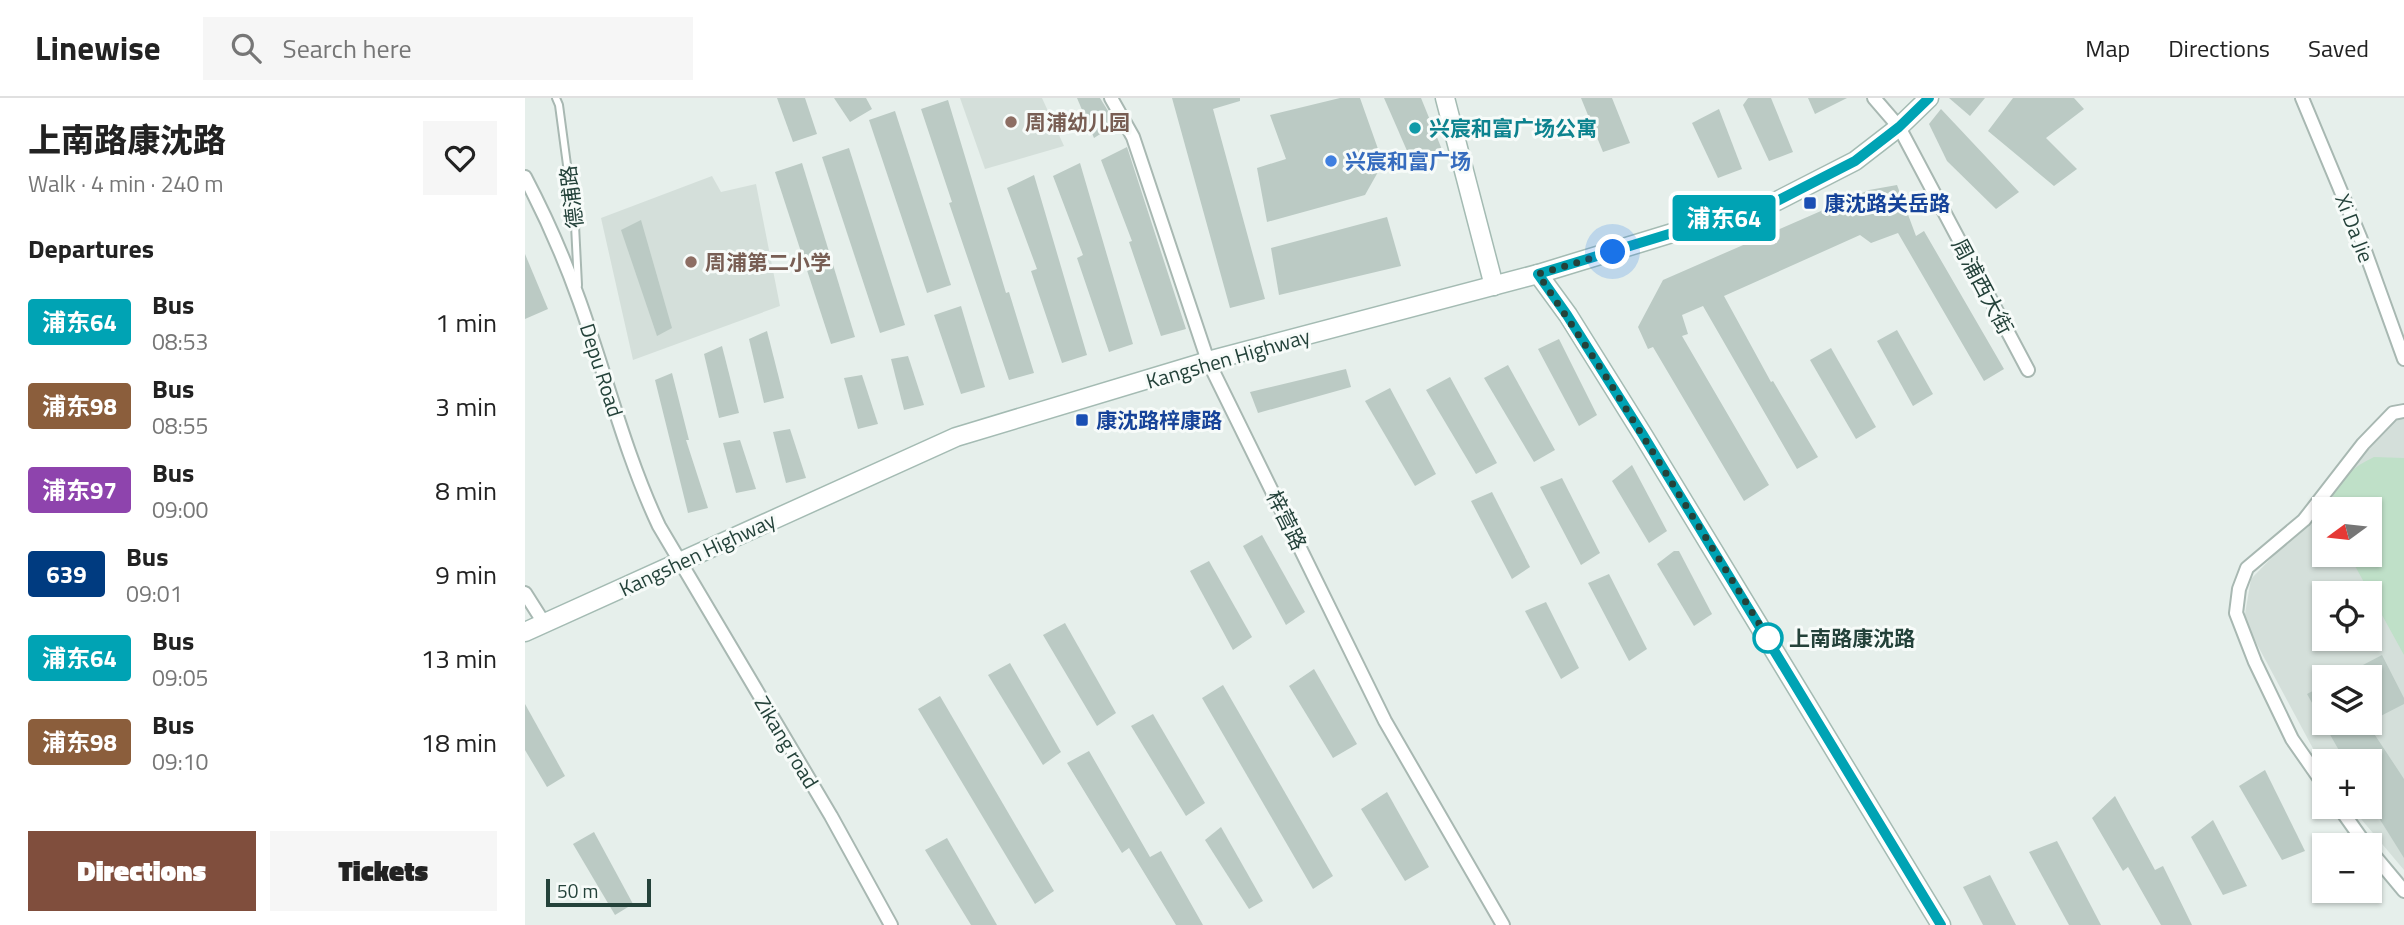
<!DOCTYPE html>
<meta charset="utf-8">
<style>
:root{--surface:#fff;--page:#f6f6f6;--text:#222;--muted:#767676;--line:#e0e0e0;--accent:#804e3d}
body{margin:0;font-family:"Titillium Web","Noto Sans SC",sans-serif;background:var(--page);color:var(--text);height:100vh;display:flex;flex-direction:column;font-size:26px;white-space:nowrap}
*{box-sizing:border-box;margin:0}
p{font-size:23px;color:var(--muted)}
.icon{flex:none;width:38px;height:38px;fill:none;stroke:currentColor;stroke-width:2;stroke-linecap:round;stroke-linejoin:round}
.map{position:relative;flex:1;overflow:hidden}
.sheet{display:flex;flex-direction:column;background:var(--surface);width:525px}
.sheet>*{flex:none}
.badge{padding:0 14px;border-radius:5px;font-size:24px;line-height:46px}
.needle{width:46px;rotate:255deg}
.fabs{position:absolute;left:1787px;top:399px;display:grid;gap:14px}
.fabs a{display:grid;place-items:center;width:70px;height:70px;border-radius:0px;background:var(--surface);box-shadow:0 2px 5px #0004;font-size:35px}
.scale{position:absolute;left:21px;bottom:18px;width:105px;box-sizing:border-box;padding-left:7px;border:4px solid #24423a;border-top:0;font-size:19px;line-height:24px;white-space:nowrap;color:#24423a;-webkit-text-stroke:5px #f7fbf9;paint-order:stroke}
.you{position:absolute;width:35px;height:35px;margin:-18px;border:5px solid #fff;border-radius:50%;background:#1a73e8;box-shadow:0 0 0 10px #1a73e833}
.map>.badge{position:absolute;translate:-50% -50%;box-shadow:0 0 0 4px #fff}
h2{padding:0 28px;font-size:26px;line-height:63px}
.round{display:grid;place-items:center;flex:none;width:74px;height:74px;border-radius:0px;background:var(--page)}
.headline{display:flex;align-items:center;justify-content:space-between;height:119px;padding:0 28px}
h1{font-size:33px;font-weight:800;line-height:52px}
.button{display:flex;gap:14px;margin-top:auto;padding:14px 28px}
.button a{flex:1;height:80px;border-radius:0px;background:var(--accent);color:#fff;font-size:28px;font-weight:800;line-height:80px;text-align:center}
.button a+a{background:var(--page);color:var(--text)}
ul{padding:0;list-style:none}
li{display:flex;align-items:center;gap:21px;height:84px;padding:0 28px}
li div{flex:1}
li b{display:block;font-size:26px}
li em{font-style:normal}
li .badge{min-width:77px;font-weight:700;text-align:center}
header{display:flex;align-items:center;gap:42px;box-sizing:border-box;height:98px;padding:0 35px;background:var(--surface);border-bottom:2px solid var(--line)}
header strong{font-size:33px}
nav{display:flex;gap:38px;margin-inline-start:auto;font-size:24px}
.search{width:490px;height:63px;background:var(--page);display:flex;align-items:center;gap:18px;box-sizing:border-box;padding:0 24px;border-radius:0px;color:var(--muted);font-size:26px}
main{display:flex;flex:1;min-height:0}
.map>svg:first-child{display:block}
</style>
<header>
<strong>Linewise</strong>
<div class="search"><svg class="icon" aria-label="search" viewBox="0 0 24 24"><circle cx="10" cy="10" r="6"/><path d="M15 15l6 6"/></svg>Search here</div>
<nav><a>Map</a><a>Directions</a><a>Saved</a></nav>
</header>
<main>
<section class="sheet">
<div class="headline"><div><h1>上南路康沈路</h1><p>Walk · 4 min · 240 m</p></div><a class="round"><svg class="icon" aria-label="heart" viewBox="0 0 24 24"><path d="M12 20l-8-8c-3-5 5-10 8-4 3-6 11-1 8 4z"/></svg></a></div>
<h2>Departures</h2>
<ul>
<li><span class="badge" style="background:#00a3b4;color:#fff">浦东64</span><div><b>Bus</b><p>08:53</p></div><em>1 min</em></li>
<li><span class="badge" style="background:#8b5e3c;color:#fff">浦东98</span><div><b>Bus</b><p>08:55</p></div><em>3 min</em></li>
<li><span class="badge" style="background:#8e44ad;color:#fff">浦东97</span><div><b>Bus</b><p>09:00</p></div><em>8 min</em></li>
<li><span class="badge" style="background:#003b80;color:#fff">639</span><div><b>Bus</b><p>09:01</p></div><em>9 min</em></li>
<li><span class="badge" style="background:#00a3b4;color:#fff">浦东64</span><div><b>Bus</b><p>09:05</p></div><em>13 min</em></li>
<li><span class="badge" style="background:#8b5e3c;color:#fff">浦东98</span><div><b>Bus</b><p>09:10</p></div><em>18 min</em></li>
</ul>
<div class="button"><a>Directions</a><a>Tickets</a></div>
</section>
<div class="map">
<svg width="1879" height="827" viewBox="0 0 1879 827">
<rect width="100%" height="100%" fill="#e6efeb"/>
<g fill="#d4dfda" fill-rule="evenodd">
<polygon points="435,0 517,0 539,48 460,71"/>
<polygon points="187,78 196,94 231,86 255,208 108,262 76,120"/>
<path d="M1871 322H1879V772L1826 709H1844V663H1799V671L1719 522 1726 481 1797 408 1842 353ZM1799 411H1844V457H1799ZM1799 495H1844V541H1799ZM1799 579H1844V625H1799Z"/>
</g>
<path fill="#bfe0c8" d="M1849 359 1879 360V557L1824 457H1844V411H1808C1803 386 1830 368 1849 359Z"/>
<g fill="#bbcac4">
<polygon points="252,0 280,0 292,36 268,44"/>
<polygon points="309,0 341,0 347,11 325,24"/>
<polygon points="552,0 575,0 591,26 569,40"/>
<polygon points="647,0 715,0 715,3 688,11 740,201 705,210"/>
<polygon points="815,0 835,0 858,65 840,97 742,124 732,70 761,61 745,17"/>
<polygon points="859,0 896,0 920,59 890,71"/>
<polygon points="1056,0 1087,0 1105,45 1078,54"/>
<polygon points="1223,0 1246,0 1268,54 1244,63 1218,7"/>
<polygon points="1283,0 1322,0 1290,16"/>
<polygon points="1424,0 1460,0 1445,18"/>
<polygon points="1488,0 1549,0 1559,11 1521,40 1552,71 1529,88 1463,33"/>
<polygon points="423,2 481,195 484,194 509,275 484,282 424,105 427,104 396,11"/>
<polygon points="1194,11 1217,71 1193,80 1167,25"/>
<polygon points="1416,11 1494,94 1471,111 1422,63 1404,26"/>
<polygon points="370,13 426,187 402,195 344,22"/>
<polygon points="602,49 661,231 636,238 604,144 607,143 576,62"/>
<polygon points="324,50 380,227 355,235 297,59"/>
<polygon points="277,65 330,239 306,246 250,74"/>
<polygon points="555,65 608,246 584,254 552,160 558,157 528,78"/>
<polygon points="509,77 562,257 537,265 506,173 512,171 482,90"/>
<polygon points="1372,87 1391,138 1399,133 1479,271 1459,283 1373,135 1346,145 1335,137 1199,198 1246,284 1248,283 1293,359 1272,371 1178,208 1157,217 1163,236 1157,238 1244,387 1219,403 1128,249 1123,251 1113,229 1138,182 1344,92"/>
<polygon points="862,119 876,168 754,197 746,150"/>
<polygon points="116,122 147,230 132,238 96,132"/>
<polygon points="0,156 23,211 0,221"/>
<polygon points="436,208 460,289 436,296 409,217"/>
<polygon points="1372,232 1408,296 1388,308 1352,243"/>
<polygon points="242,233 259,300 239,305 224,241"/>
<polygon points="1034,241 1072,317 1054,328 1013,251"/>
<polygon points="197,248 214,315 194,320 179,256"/>
<polygon points="1306,250 1351,329 1331,341 1285,262"/>
<polygon points="383,258 399,307 379,312 366,261"/>
<polygon points="983,267 1030,352 1009,364 959,280"/>
<polygon points="821,271 826,289 733,315 725,294"/>
<polygon points="147,275 164,342 161,342 183,410 163,415 130,282"/>
<polygon points="337,277 353,326 333,331 319,280"/>
<polygon points="925,279 972,365 951,376 901,292"/>
<polygon points="865,290 911,376 890,388 840,303"/>
<polygon points="265,331 281,380 261,385 248,334"/>
<polygon points="215,342 231,391 211,395 198,345"/>
<polygon points="1107,367 1142,433 1124,445 1087,383"/>
<polygon points="1037,380 1075,455 1056,467 1015,389"/>
<polygon points="967,394 1005,469 987,481 946,403"/>
<polygon points="737,437 780,514 761,527 718,448"/>
<polygon points="1149,453 1154,453 1187,516 1169,528 1132,466"/>
<polygon points="684,463 727,539 708,552 665,473"/>
<polygon points="1084,476 1122,551 1104,563 1063,485"/>
<polygon points="1021,504 1054,570 1036,581 1000,513"/>
<polygon points="540,525 591,615 572,628 518,537"/>
<polygon points="1857,557 1879,600 1879,606 1844,624 1844,579 1815,579"/>
<polygon points="485,565 536,654 518,667 463,577"/>
<polygon points="789,571 832,646 808,660 764,588"/>
<polygon points="698,587 808,778 788,791 677,600"/>
<polygon points="1799,587 1799,625 1842,625 1879,681 1879,760 1844,704 1844,663 1820,663 1782,596"/>
<polygon points="415,598 529,793 510,806 393,611"/>
<polygon points="0,606 40,678 22,689 0,652"/>
<polygon points="628,616 680,705 661,718 606,628"/>
<polygon points="564,653 625,759 636,753 678,827 651,827 604,750 597,755 542,665"/>
<polygon points="1740,672 1780,753 1757,762 1714,688"/>
<polygon points="862,694 904,769 880,783 836,711"/>
<polygon points="1590,698 1630,772 1638,768 1667,827 1636,827 1603,769 1598,773 1567,720"/>
<polygon points="1688,722 1722,788 1698,797 1666,739"/>
<polygon points="696,729 738,803 724,811 680,742"/>
<polygon points="69,734 108,806 90,817 48,746"/>
<polygon points="422,740 472,827 446,827 400,752"/>
<polygon points="1532,743 1576,827 1544,827 1504,754"/>
<polygon points="1465,777 1491,827 1458,827 1438,789"/>
</g>
<g fill="none" stroke-linecap="round" stroke-linejoin="round">
<defs>
<polyline id="lane" points="31,0 34,7 50,127 53,187"/>
<g id="street">
<polyline points="586,0 608,39 683,263 860,623 978,827"/>
<polyline points="1349,0 1374,29 1503,272"/>
<polyline points="1777,0 1835,139 1879,261"/>
<path d="M0 79C21 119 39 160 54 202 81 277 100 356 134 428L306 718 366 827"/>
<polyline points="0,495 19,525"/>
<polyline points="1799,687 1767,641 1730,564 1711,515 1714,491 1722,470 1779,422 1838,346 1868,315 1879,313"/>
<polyline points="1814,709 1841,747"/>
<polyline points="1844,751 1879,793"/>
</g>
<g id="secondary">
<polyline points="920,0 969,188"/>
<polyline points="1013,176 1043,217 1118,337 1416,827"/>
<polyline points="0,534 431,339 683,263 1013,176 1252,103 1330,63 1374,29 1404,0"/>
</g>
</defs>
<use href="#lane" stroke="#a8b8b2" stroke-width="10"/>
<use href="#street" stroke="#a8b8b2" stroke-width="16"/>
<use href="#secondary" stroke="#a4bbb3" stroke-width="21"/>
<use href="#lane" stroke="#fff" stroke-width="6"/>
<use href="#street" stroke="#fff" stroke-width="12"/>
<use href="#secondary" stroke="#fff" stroke-width="18"/>
</g>
<g fill="none" stroke-linecap="round" stroke-linejoin="round">
<defs>
<polyline id="line" points="1404,0 1374,29 1330,63 1252,103 1013,176 1042,217 1118,337 1416,827"/>
</defs>
<use href="#line" stroke="#fff" stroke-width="16"/>
<use href="#line" stroke="#00a3b4" stroke-width="10"/>
<polyline stroke="#24423a" stroke-width="7" stroke-dasharray="0 12.6" points="1088,154 1013,176 1080,277 1243,540"/>
</g>
<g fill="#8d6e63" stroke="#f7fbf9" stroke-width="2.5">
<circle cx="486" cy="24" r="7"/>
<circle cx="166" cy="164" r="7"/>
</g>
<circle fill="#0f9aa8" stroke="#f7fbf9" stroke-width="2.5" cx="890" cy="30" r="7"/>
<circle fill="#3f7fe0" stroke="#f7fbf9" stroke-width="2.5" cx="806" cy="63" r="7"/>
<g fill="#1a4fb4" stroke="#f7fbf9" stroke-width="2.5">
<rect x="1278" y="98" width="14" height="14" rx="3.5"/>
<rect x="550" y="315" width="14" height="14" rx="3.5"/>
</g>
<circle fill="#fff" stroke="#00a3b4" stroke-width="3.5" cx="1243" cy="540" r="14"/>
<g text-anchor="middle" dominant-baseline="central" stroke-width="6" stroke-linejoin="round" paint-order="stroke">
<g font-size="21" font-weight="bold" fill="#785e54" stroke="#f7fbf9" text-anchor="start">
<text x="500" y="24">周浦幼儿园</text>
<text x="180" y="164">周浦第二小学</text>
</g>
<g font-size="21" font-weight="bold" fill="#0d838f" stroke="#f7fbf9" text-anchor="start">
<text x="904" y="30">兴宸和富广场公寓</text>
</g>
<g font-size="21" font-weight="bold" fill="#366cbe" stroke="#f7fbf9" text-anchor="start">
<text x="820" y="63">兴宸和富广场</text>
</g>
<g font-size="21" fill="#24423a" stroke="#f7fbf9">
<text transform="translate(46 99) rotate(-97)">德浦路</text>
<text transform="translate(1830 130) rotate(69)">Xi Da Jie</text>
<text transform="translate(1458 188) rotate(62)">周浦西大街</text>
<text transform="translate(703 260) rotate(-16)">Kangshen Highway</text>
<text transform="translate(77 272) rotate(72)">Depu Road</text>
<text transform="translate(762 422) rotate(64)">梓营路</text>
<text transform="translate(172 456) rotate(-25)">Kangshen Highway</text>
<text transform="translate(262 644) rotate(59)">Zikang road</text>
</g>
<g font-size="21" font-weight="bold" fill="#164399" stroke="#f7fbf9" text-anchor="start">
<text x="1299" y="105">康沈路关岳路</text>
<text x="571" y="322">康沈路梓康路</text>
</g>
<g font-size="21" font-weight="bold" fill="#24423a" stroke="#f7fbf9" text-anchor="start">
<text x="1264" y="540">上南路康沈路</text>
</g>
</g>
</svg>
<div class="fabs">
<a><svg class="needle" viewBox="-14 -14 28 28"><path d="M0-13l5 13h-10z" fill="#e53935"/><path d="M0 13l5-13h-10z" fill="#767676"/></svg></a>
<a><svg class="icon" aria-label="locate" viewBox="0 0 24 24"><circle cx="12" cy="12" r="6"/><path d="M12 2v4M12 18v4M2 12h4M18 12h4"/></svg></a>
<a><svg class="icon" aria-label="layers" viewBox="0 0 24 24"><path d="M12 4l9 5-9 5-9-5zM3 14l9 5 9-5"/></svg></a>
<a>+</a>
<a>−</a>
</div>
<div class="scale">50 m</div>
<div class="you" style="left:1088px;top:154px"></div>
<b class="badge" style="left:1199px;top:120px;background:#00a3b4;color:#fff">浦东64</b>
</div>
</main>
